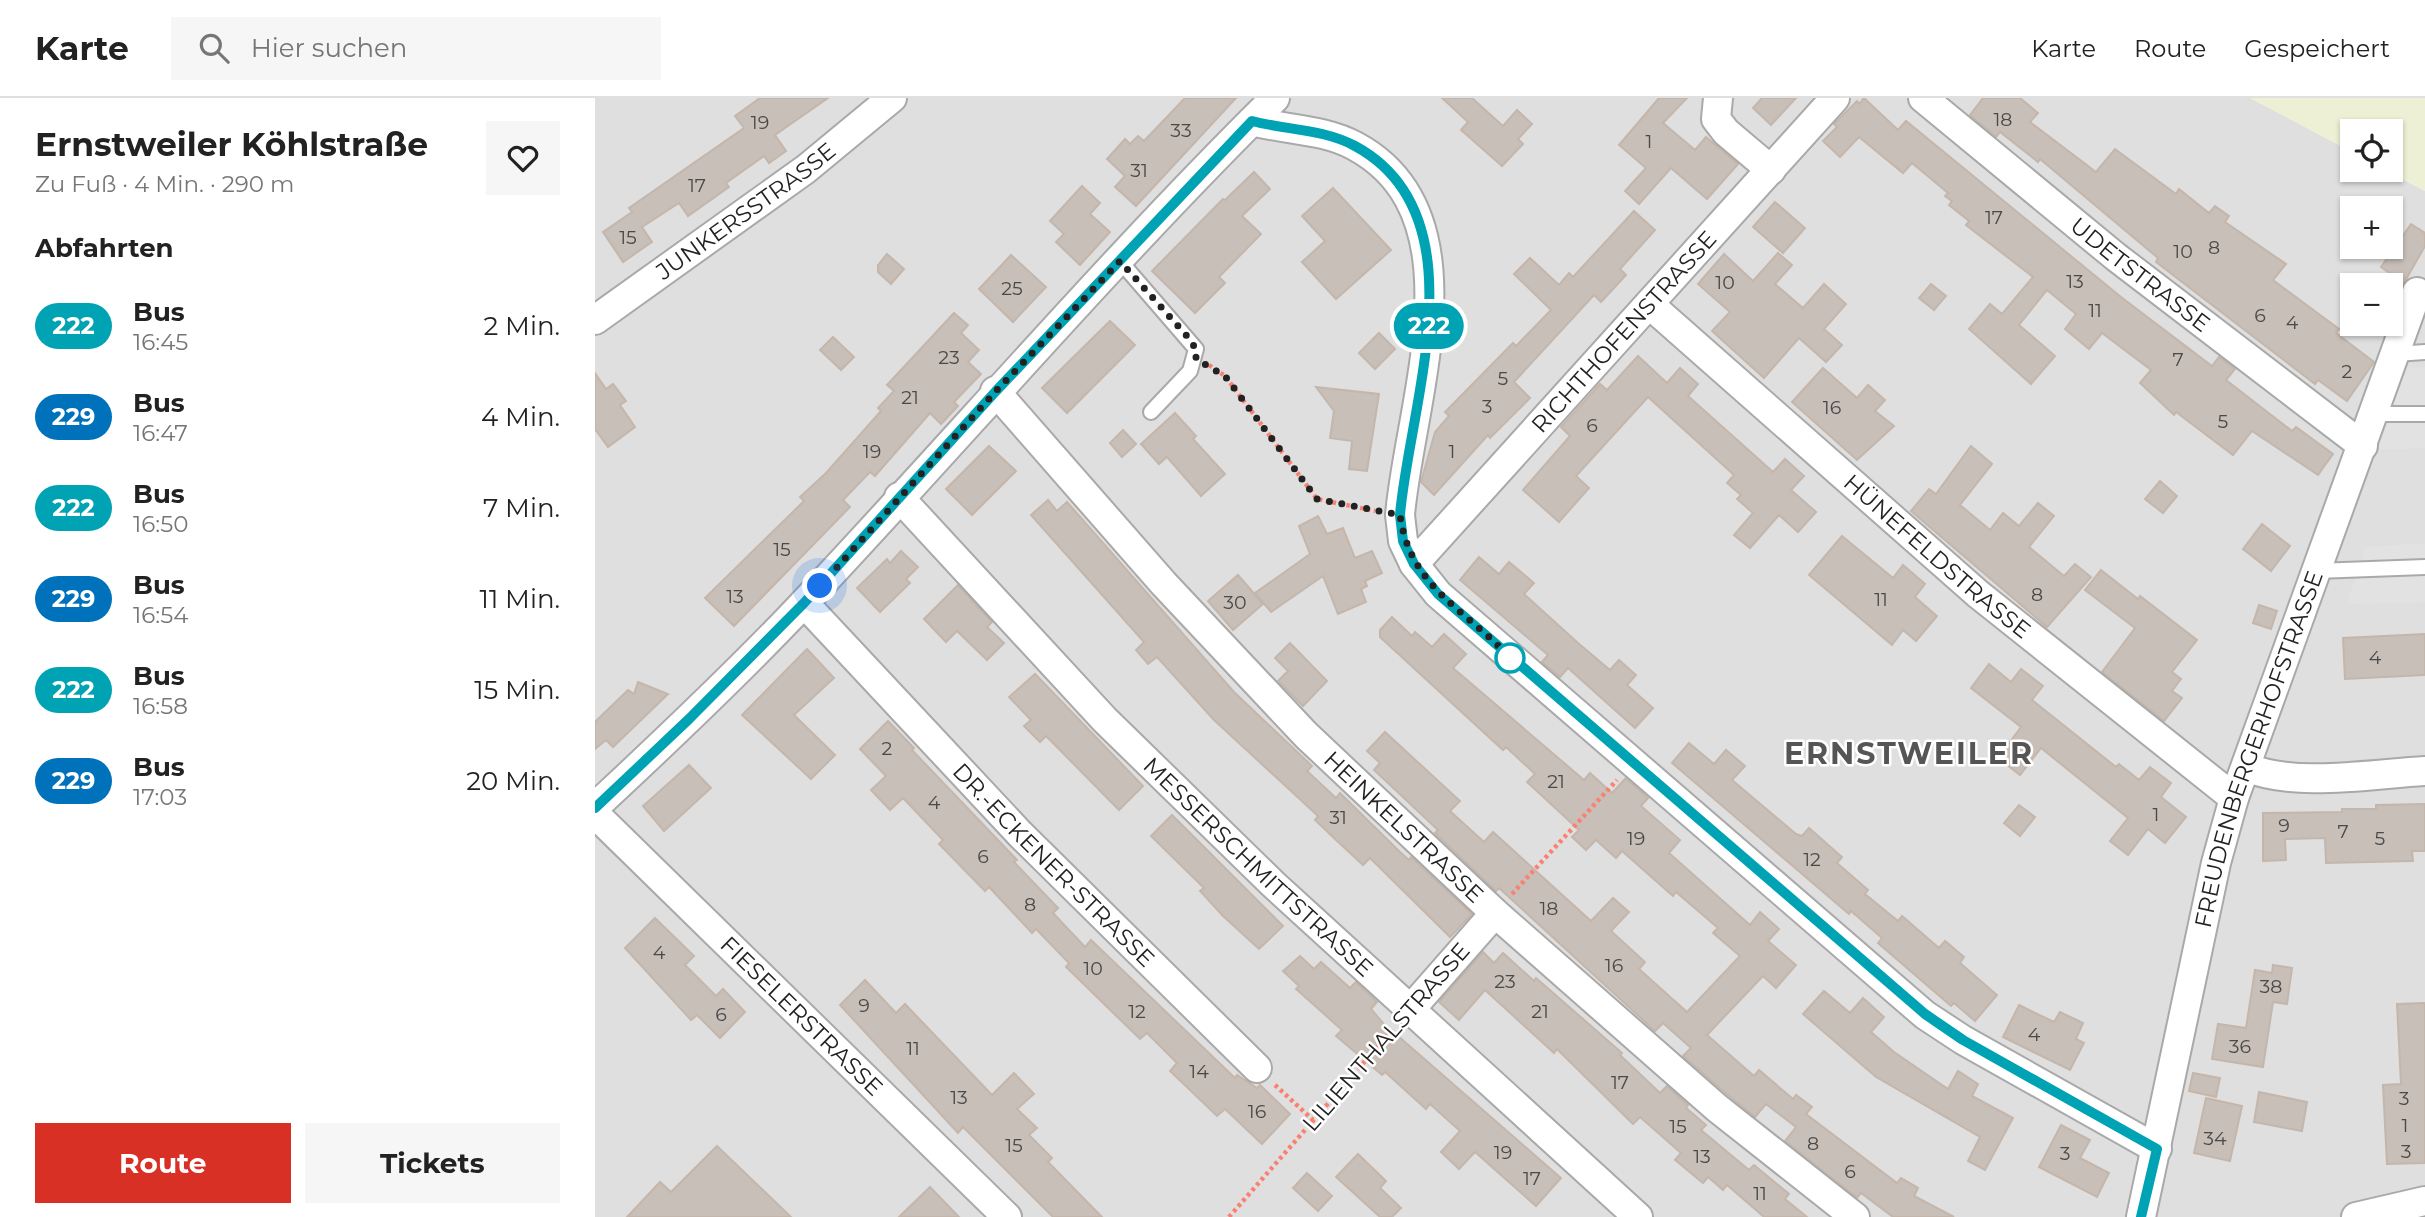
<!DOCTYPE html>
<html lang="de">
<meta charset="utf-8">
<style>
:root{--surface:#fff;--page:#f6f6f6;--text:#222;--muted:#767676;--line:#e0e0e0;--accent:#d93025}
body{margin:0;font-family:Montserrat,sans-serif;background:var(--page);color:var(--text);height:100vh;display:flex;flex-direction:column;font-size:26px;white-space:nowrap}
*{box-sizing:border-box;margin:0}
p{font-size:23px;color:var(--muted)}
.icon{flex:none;width:38px;height:38px;fill:none;stroke:currentColor;stroke-width:2;stroke-linecap:round;stroke-linejoin:round}
.map{position:relative;flex:1;overflow:hidden}
.side{display:flex;flex-direction:column;background:var(--surface);width:595px}
.side>*{flex:none}
.badge{padding:0 14px;border-radius:23px;font-size:24px;line-height:46px}
.tools{position:absolute;left:1745px;top:21px;display:grid;gap:14px}
.tools a{display:grid;place-items:center;width:63px;height:63px;border-radius:0px;background:var(--surface);box-shadow:0 2px 5px #0004;font-size:35px}
.you{position:absolute;width:35px;height:35px;margin:-18px;border:5px solid #fff;border-radius:50%;background:#1a73e8;box-shadow:0 0 0 10px #1a73e833}
.map>.badge{position:absolute;translate:-50% -50%;box-shadow:0 0 0 4px #fff}
h2{padding:0 35px;font-size:26px;line-height:63px}
.round{display:grid;place-items:center;flex:none;width:74px;height:74px;border-radius:0px;background:var(--page)}
.overview{display:flex;align-items:center;justify-content:space-between;height:119px;padding:0 35px}
h1{font-size:33px;font-weight:700;line-height:52px}
.primary-button{display:flex;gap:14px;margin-top:auto;padding:14px 35px}
.primary-button a{flex:1;height:80px;border-radius:0px;background:var(--accent);color:#fff;font-size:28px;font-weight:700;line-height:80px;text-align:center}
.primary-button a+a{background:var(--page);color:var(--text)}
ul{padding:0;list-style:none}
li{display:flex;align-items:center;gap:21px;height:91px;padding:0 35px}
li div{flex:1}
li b{display:block;font-size:26px}
li em{font-style:normal}
li .badge{min-width:77px;font-weight:700;text-align:center}
header{display:flex;align-items:center;gap:42px;box-sizing:border-box;height:98px;padding:0 35px;background:var(--surface);border-bottom:2px solid var(--line)}
header strong{font-size:33px}
nav{display:flex;gap:38px;margin-inline-start:auto;font-size:24px}
.search{width:490px;height:63px;background:var(--page);display:flex;align-items:center;gap:18px;box-sizing:border-box;padding:0 24px;border-radius:0px;color:var(--muted);font-size:26px}
main{display:flex;flex:1;min-height:0}
.map>svg:first-child{display:block}
</style>
<header>
<strong>Karte</strong>
<div class="search"><svg class="icon" aria-label="search" viewBox="0 0 24 24"><circle cx="10" cy="10" r="6"/><path d="M15 15l6 6"/></svg>Hier suchen</div>
<nav><a>Karte</a><a>Route</a><a>Gespeichert</a></nav>
</header>
<main>
<section class="side">
<div class="overview"><div><h1>Ernstweiler Köhlstraße</h1><p>Zu Fuß · 4 Min. · 290 m</p></div><a class="round"><svg class="icon" aria-label="heart" viewBox="0 0 24 24"><path d="M12 20l-8-8c-3-5 5-10 8-4 3-6 11-1 8 4z"/></svg></a></div>
<h2>Abfahrten</h2>
<ul>
<li><span class="badge" style="background:#00a3b4;color:#fff">222</span><div><b>Bus</b><p>16:45</p></div><em>2 Min.</em></li>
<li><span class="badge" style="background:#0072bc;color:#fff">229</span><div><b>Bus</b><p>16:47</p></div><em>4 Min.</em></li>
<li><span class="badge" style="background:#00a3b4;color:#fff">222</span><div><b>Bus</b><p>16:50</p></div><em>7 Min.</em></li>
<li><span class="badge" style="background:#0072bc;color:#fff">229</span><div><b>Bus</b><p>16:54</p></div><em>11 Min.</em></li>
<li><span class="badge" style="background:#00a3b4;color:#fff">222</span><div><b>Bus</b><p>16:58</p></div><em>15 Min.</em></li>
<li><span class="badge" style="background:#0072bc;color:#fff">229</span><div><b>Bus</b><p>17:03</p></div><em>20 Min.</em></li>
</ul>
<div class="primary-button"><a>Route</a><a>Tickets</a></div>
</section>
<div class="map">
<svg width="1830" height="1119" viewBox="0 0 1830 1119">
<rect width="100%" height="100%" fill="#f2efe9"/>
<path fill="#e0dfdf" fill-rule="evenodd" d="M0 0H1655L1757 54V72H1790L1830 93V1119H0ZM1757 110H1796V149H1757ZM1757 187H1796V226H1757Z"/>
<polygon fill="#eef0d5" points="1655,0 1830,0 1830,93 1790,72 1796,72 1796,33 1757,33 1757,54"/>
<g fill="#e2e2e2">
<polygon points="1830,269 1830,350 1783,352 1807,270"/>
<polygon points="1830,445 1830,504 1752,506 1770,449"/>
</g>
<g fill="#c7bfb8" stroke="#c4b6ab" stroke-width="2">
<polygon points="165,0 233,0 180,37 191,53 174,65 169,58 131,85 134,89 93,118 84,105 47,129 57,144 28,164 8,134 37,114 34,110 149,30 140,18"/>
<polygon points="590,0 641,0 541,108 520,89 530,78 512,61 530,41 535,46 543,38 549,43"/>
<polygon points="847,0 877,0 908,28 922,12 937,26 923,41 928,46 907,68 866,32 873,24"/>
<polygon points="1064,0 1092,0 1068,25 1100,52 1111,39 1143,66 1112,101 1076,70 1044,106 1030,93 1051,70 1024,47"/>
<polygon points="1167,0 1201,0 1176,27 1158,10"/>
<polygon points="1269,0 1303,32 1311,23 1526,199 1617,268 1624,259 1640,271 1631,282 1697,333 1701,329 1738,356 1723,377 1657,333 1638,357 1581,314 1579,317 1545,285 1556,272 1507,235 1494,251 1470,231 1481,216 1452,192 1424,227 1460,258 1436,286 1374,231 1395,206 1407,216 1438,179 1371,127 1374,123 1354,107 1357,103 1350,98 1353,95 1317,65 1308,75 1264,39 1245,59 1228,43 1242,29 1239,26 1262,3 1264,6"/>
<polygon points="1388,0 1425,0 1443,15 1435,24 1501,74 1520,51 1581,96 1584,91 1614,115 1620,108 1634,118 1630,124 1691,166 1678,182 1744,231 1741,235 1779,264 1752,303 1723,282 1720,286 1561,164 1563,160 1445,61 1443,64 1405,34 1401,39 1375,17"/>
<polygon points="659,74 675,91 647,118 666,136 624,179 630,185 600,215 557,173 628,101 630,102"/>
<polygon points="487,88 505,105 495,116 515,134 485,167 461,144 469,136 455,123"/>
<polygon points="738,90 796,152 741,201 707,164 730,143 707,118"/>
<polygon points="1180,104 1210,130 1188,155 1158,129"/>
<polygon points="1039,113 1060,132 1025,171 1031,177 1006,204 999,197 919,284 935,300 895,340 893,337 839,397 826,384 840,334 854,318 850,314 918,245 921,248 956,212 919,176 935,160 964,187 974,175 978,179"/>
<polygon points="1816,126 1830,135 1830,148 1809,185 1786,169"/>
<polygon points="1183,155 1197,167 1180,186 1208,210 1229,186 1251,206 1229,231 1247,247 1231,264 1204,240 1169,280 1117,233 1135,214 1103,186 1129,156 1158,183"/>
<polygon points="292,156 309,171 296,186 283,174 283,167"/>
<polygon points="416,157 451,189 418,224 384,191"/>
<polygon points="1336,186 1351,198 1339,212 1324,200"/>
<polygon points="359,215 373,227 366,235 384,252 373,264 386,276 359,304 363,308 346,326 335,315 280,378 275,374 248,402 255,409 139,528 110,500 209,403 205,399 231,375 286,313 283,310 299,293 292,287"/>
<polygon points="515,223 540,247 472,315 447,290"/>
<polygon points="784,235 800,251 780,271 764,255"/>
<polygon points="238,239 259,259 246,272 225,252"/>
<polygon points="1043,258 1072,285 1085,270 1103,286 1093,298 1178,374 1190,361 1209,378 1196,392 1221,414 1203,434 1184,417 1155,450 1139,437 1158,415 1142,401 1146,397 1132,385 1139,377 1053,299 981,378 994,390 964,424 928,392 975,338 966,329 1005,286 1012,292"/>
<polygon points="1228,270 1262,300 1273,287 1290,302 1280,313 1299,328 1262,362 1197,304"/>
<polygon points="0,275 11,291 18,286 31,303 25,307 40,329 13,349 0,331"/>
<polygon points="721,289 784,296 772,373 754,371 757,343 735,340 739,313"/>
<polygon points="580,315 601,338 598,341 630,376 606,398 572,359 564,366 546,346"/>
<polygon points="528,332 541,346 527,359 515,345"/>
<polygon points="394,348 421,373 377,417 351,391"/>
<polygon points="1376,348 1397,366 1365,407 1395,432 1408,415 1424,428 1443,405 1459,418 1434,449 1469,478 1480,466 1496,479 1452,529 1316,413 1334,391 1341,396"/>
<polygon points="1565,383 1582,398 1568,415 1550,401"/>
<polygon points="453,402 462,413 472,404 639,594 717,668 712,673 741,700 745,695 805,754 814,762 816,759 877,816 855,839 775,760 768,767 741,742 720,722 723,718 619,622 562,559 553,566 541,552 549,544 436,417"/>
<polygon points="723,418 732,436 748,430 760,460 777,453 787,475 770,483 772,488 766,491 771,504 743,516 728,478 676,514 660,495 715,456 704,428"/>
<polygon points="1667,426 1695,448 1676,473 1648,451"/>
<polygon points="1247,438 1298,480 1308,467 1330,486 1320,499 1342,518 1321,543 1308,532 1297,547 1214,477"/>
<polygon points="306,453 323,469 311,481 315,485 285,514 262,490 292,461 295,465"/>
<polygon points="884,459 904,476 914,464 939,485 929,496 983,545 1015,572 1024,562 1041,577 1032,587 1058,610 1040,630 973,570 965,579 947,564 953,557 865,482"/>
<polygon points="1506,472 1543,501 1545,498 1602,542 1577,574 1586,581 1577,593 1587,600 1569,623 1507,574 1540,530 1490,492"/>
<polygon points="643,477 668,506 638,532 613,503"/>
<polygon points="363,487 397,524 392,529 409,545 392,562 362,533 351,544 329,521"/>
<polygon points="1664,507 1682,513 1676,531 1658,525"/>
<polygon points="797,519 817,538 820,534 837,549 849,536 871,556 858,570 989,682 995,675 1017,695 1031,680 1053,700 1046,708 1085,742 1074,755 1155,827 1165,814 1184,831 1173,843 1201,867 1181,890 1168,878 1112,937 1159,978 1164,972 1198,1001 1201,997 1217,1009 1211,1016 1302,1085 1306,1080 1323,1090 1319,1098 1359,1119 1298,1119 1266,1095 1262,1100 1190,1043 1201,1029 1171,1006 1160,1019 1133,997 1088,958 1096,950 1068,925 1060,933 904,790 901,793 840,735 843,732 779,672 785,665 772,653 790,634 865,703 855,713 889,744 898,734 996,823 1018,800 1034,814 1016,833 1050,864 1044,871 1092,914 1145,858 1118,835 1123,830 1081,794 1078,798 1027,753 1021,760 1001,742 991,752 977,739 984,732 932,684 940,676 911,649 908,652 785,539 785,532"/>
<polygon points="1830,536 1830,577 1750,581 1748,540"/>
<polygon points="695,545 732,583 708,608 683,583 693,573 680,560"/>
<polygon points="212,551 239,580 199,617 240,657 216,681 147,617"/>
<polygon points="1394,566 1416,584 1426,571 1448,588 1437,602 1521,669 1524,666 1544,682 1555,669 1576,685 1566,699 1591,719 1570,745 1553,731 1533,757 1515,743 1533,720 1446,650 1425,677 1403,660 1426,629 1376,590"/>
<polygon points="440,576 548,688 524,712 451,638 445,644 429,628 436,622 414,599"/>
<polygon points="43,584 73,596 18,649 11,642 0,651 0,624 33,592 39,596"/>
<polygon points="293,623 319,650 317,652 422,762 419,764 463,810 458,815 490,849 496,842 640,980 642,977 662,990 665,987 695,1016 667,1046 630,1011 622,1018 575,973 582,965 552,935 545,941 471,869 474,865 441,831 437,835 394,789 390,793 344,746 348,742 308,700 295,712 276,692 291,678 265,651"/>
<polygon points="1094,645 1119,666 1131,652 1150,668 1137,682 1201,736 1207,738 1214,730 1247,759 1242,765 1273,792 1270,796 1303,823 1307,818 1344,850 1350,843 1369,859 1365,865 1402,897 1380,923 1359,905 1356,908 1283,845 1287,840 1256,813 1254,816 1077,665"/>
<polygon points="94,667 116,690 69,733 48,708"/>
<polygon points="1830,706 1830,753 1817,753 1818,763 1731,765 1730,740 1690,741 1691,762 1668,763 1668,715 1747,714 1747,711 1781,711 1781,707"/>
<polygon points="1424,707 1440,719 1425,738 1409,725"/>
<polygon points="577,717 688,828 664,851 628,818 605,793 609,790 556,738"/>
<polygon points="60,820 99,858 90,867 121,898 128,891 150,914 125,940 102,917 96,922 30,850"/>
<polygon points="888,854 899,865 908,855 939,883 941,880 1027,955 1025,957 1065,995 1072,988 1093,1007 1091,1010 1111,1027 1106,1032 1154,1072 1159,1067 1194,1096 1190,1101 1212,1119 1169,1119 1132,1087 1128,1092 1113,1079 1108,1085 1080,1062 1086,1055 1045,1019 1038,1026 962,951 959,955 890,892 864,922 844,904"/>
<polygon points="705,858 719,871 726,864 755,890 761,884 782,904 776,911 787,924 966,1080 941,1108 880,1054 864,1071 846,1054 865,1033 835,1006 831,1011 790,974 787,977 741,938 747,932 701,891 704,888 688,873"/>
<polygon points="1678,867 1697,870 1692,906 1678,904 1668,969 1617,961 1623,926 1651,930 1660,872 1677,875"/>
<polygon points="270,882 301,915 310,906 397,997 419,975 439,996 422,1011 442,1030 434,1037 457,1060 453,1064 507,1119 458,1119 368,1029 363,1035 245,907"/>
<polygon points="1229,893 1255,915 1268,900 1289,919 1276,934 1299,954 1353,991 1363,973 1383,986 1377,998 1418,1020 1390,1072 1373,1063 1385,1039 1281,979 1208,916"/>
<polygon points="1830,905 1830,1065 1792,1066 1788,987 1806,986 1802,906"/>
<polygon points="1424,907 1459,924 1465,914 1488,925 1481,941 1489,945 1475,972 1408,939"/>
<polygon points="1598,975 1625,980 1621,999 1594,993"/>
<polygon points="1664,994 1712,1004 1707,1033 1659,1024"/>
<polygon points="1611,1000 1647,1008 1635,1063 1599,1055"/>
<polygon points="1466,1027 1495,1042 1485,1060 1514,1075 1502,1099 1444,1069"/>
<polygon points="122,1048 196,1119 32,1119 65,1084 76,1094"/>
<polygon points="763,1056 791,1083 785,1090 806,1110 797,1119 785,1119 741,1079"/>
<polygon points="712,1075 737,1098 723,1113 698,1090"/>
<polygon points="335,1089 364,1119 304,1119"/>
</g>
<g fill="none" stroke-linecap="round" stroke-linejoin="round">
<defs>
<g id="lane">
<polyline points="525,163 601,251 595,273 556,314"/>
<polyline points="1801,256 1830,254"/>
<polyline points="1780,316 1830,316"/>
<polyline points="1721,473 1830,469"/>
</g>
<g id="street">
<polyline points="1123,0 1121,21 1131,34 1176,72"/>
<path id="s1" d="M1328 0 1521 159 1768 348"/>
<path d="M657 23C691 32 729 31 760 48 888 117 814 307 805 417L808 443 819 466 843 496 1330 917 1368 942 1562 1051"/>
<path id="s2" d="M1054 206 1383 496 1639 700"/>
<path id="s3" d="M0 222 211 71 297 0"/>
<path id="s4" d="M400 293 569 486 711 637 900 815 1122 1010 1260 1119"/>
<path id="s5" d="M304 399 510 622 678 786 1043 1119"/>
<path id="s6" d="M819 466 1240 0"/>
<path id="s7" d="M209 505 425 736 662 970"/>
<path d="M1651 669C1700 690 1776 676 1830 673"/>
<path d="M0 709C71 643 141 577 208 506 366 338 516 162 680 0"/>
<path id="s8" d="M0 716 412 1119"/>
<polyline points="814,913 900,815"/>
<path id="s9" d="M1546 1119 1621 765 1639 700 1822 194"/>
<polyline points="1761,1119 1830,1103"/>
</g>
</defs>
<use href="#lane" stroke="#a9a9a9" stroke-width="18"/>
<use href="#street" stroke="#a9a9a9" stroke-width="32"/>
<g stroke="#fa8072" stroke-width="4.5" stroke-dasharray="3.5 3.5" stroke-linecap="butt">
<polyline points="614,267 630,278 722,401 780,413"/>
<polyline points="917,796 1022,682"/>
<polyline points="680,987 718,1022"/>
<polyline points="634,1119 799,930"/>
</g>
<use href="#lane" stroke="#fff" stroke-width="14"/>
<use href="#street" stroke="#fff" stroke-width="28"/>
</g>
<g fill="none" stroke-linecap="round" stroke-linejoin="round">
<defs>
<path id="line" d="M0 710 94 621 209 505 401 293 657 23C691 32 729 31 760 48 888 117 814 307 805 417L808 443 819 466 843 496 1330 916 1368 942 1562 1051 1546 1119"/>
</defs>
<use href="#line" stroke="#fff" stroke-width="16"/>
<use href="#line" stroke="#00a3b4" stroke-width="10"/>
<path stroke="#222" stroke-width="7" stroke-dasharray="0 12.6" d="M225 488 401 293 525 163 592 238 601 251V261L630 278 722 401 805 417C815 490 871 511 915 560"/>
</g>
<circle fill="#fff" stroke="#00a3b4" stroke-width="3.5" cx="915" cy="560" r="14"/>
<g text-anchor="middle" dominant-baseline="central" stroke-width="5" stroke-linejoin="round" paint-order="stroke">
<g font-size="19" fill="#4b4948">
<text x="1408" y="21">18</text>
<text x="165" y="24">19</text>
<text x="586" y="32">33</text>
<text x="1054" y="43">1</text>
<text x="544" y="72">31</text>
<text x="102" y="87">17</text>
<text x="1399" y="119">17</text>
<text x="33" y="139">15</text>
<text x="1619" y="149">8</text>
<text x="1588" y="153">10</text>
<text x="1480" y="183">13</text>
<text x="1130" y="184">10</text>
<text x="417" y="190">25</text>
<text x="1500" y="212">11</text>
<text x="1665" y="217">6</text>
<text x="1697" y="224">4</text>
<text x="354" y="259">23</text>
<text x="1583" y="261">7</text>
<text x="1752" y="273">2</text>
<text x="908" y="280">5</text>
<text x="315" y="299">21</text>
<text x="892" y="308">3</text>
<text x="1237" y="309">16</text>
<text x="1628" y="323">5</text>
<text x="997" y="327">6</text>
<text x="277" y="353">19</text>
<text x="857" y="353">1</text>
<text x="187" y="451">15</text>
<text x="1442" y="496">8</text>
<text x="140" y="498">13</text>
<text x="1286" y="501">11</text>
<text x="640" y="504">30</text>
<text x="1780" y="559">4</text>
<text x="292" y="650">2</text>
<text x="961" y="683">21</text>
<text x="339" y="704">4</text>
<text x="1561" y="716">1</text>
<text x="743" y="719">31</text>
<text x="1689" y="727">9</text>
<text x="1748" y="733">7</text>
<text x="1041" y="740">19</text>
<text x="1785" y="740">5</text>
<text x="388" y="758">6</text>
<text x="1217" y="761">12</text>
<text x="435" y="806">8</text>
<text x="954" y="810">18</text>
<text x="64" y="854">4</text>
<text x="1019" y="867">16</text>
<text x="498" y="870">10</text>
<text x="910" y="883">23</text>
<text x="1676" y="888">38</text>
<text x="269" y="907">9</text>
<text x="542" y="913">12</text>
<text x="945" y="913">21</text>
<text x="126" y="916">6</text>
<text x="1439" y="936">4</text>
<text x="1645" y="948">36</text>
<text x="318" y="950">11</text>
<text x="604" y="973">14</text>
<text x="1025" y="984">17</text>
<text x="364" y="999">13</text>
<text x="1809" y="1000">3</text>
<text x="662" y="1013">16</text>
<text x="1810" y="1027">1</text>
<text x="1083" y="1028">15</text>
<text x="1620" y="1040">34</text>
<text x="1218" y="1045">8</text>
<text x="419" y="1047">15</text>
<text x="1811" y="1053">3</text>
<text x="908" y="1054">19</text>
<text x="1470" y="1055">3</text>
<text x="1107" y="1058">13</text>
<text x="1255" y="1073">6</text>
<text x="937" y="1080">17</text>
<text x="1165" y="1095">11</text>
</g>
<g font-size="23" fill="#222" stroke="#fff">
<text stroke="none"><textPath href="#s3" startOffset="186">JUNKERSSTRASSE</textPath></text>
<text stroke="none"><textPath href="#s1" startOffset="280">UDETSTRASSE</textPath></text>
<text stroke="none"><textPath href="#s6" startOffset="313">RICHTHOFENSTRASSE</textPath></text>
<text stroke="none"><textPath href="#s2" startOffset="383">HÜNEFELDSTRASSE</textPath></text>
<text stroke="none"><textPath href="#s9" startOffset="483">FREUDENBERGERHOFSTRASSE</textPath></text>
<text stroke="none"><textPath href="#s4" startOffset="598">HEINKELSTRASSE</textPath></text>
<text stroke="none"><textPath href="#s7" startOffset="362">DR.-ECKENER-STRASSE</textPath></text>
<text stroke="none"><textPath href="#s5" startOffset="516">MESSERSCHMITTSTRASSE</textPath></text>
<text stroke="none"><textPath href="#s8" startOffset="289">FIESELERSTRASSE</textPath></text>
<text transform="translate(791 939) rotate(-49)">LILIENTHALSTRASSE</text>
</g>
<g font-size="30" font-weight="bold" letter-spacing="2" fill="#555" stroke="#fff">
<text x="1314" y="655">ERNSTWEILER</text>
</g>
</g>
</svg>
<div class="tools">
<a><svg class="icon" aria-label="locate" viewBox="0 0 24 24"><circle cx="12" cy="12" r="6"/><path d="M12 2v4M12 18v4M2 12h4M18 12h4"/></svg></a>
<a>+</a>
<a>−</a>
</div>
<div class="you" style="left:225px;top:488px"></div>
<b class="badge" style="left:834px;top:228px;background:#00a3b4;color:#fff">222</b>
</div>
</main>
